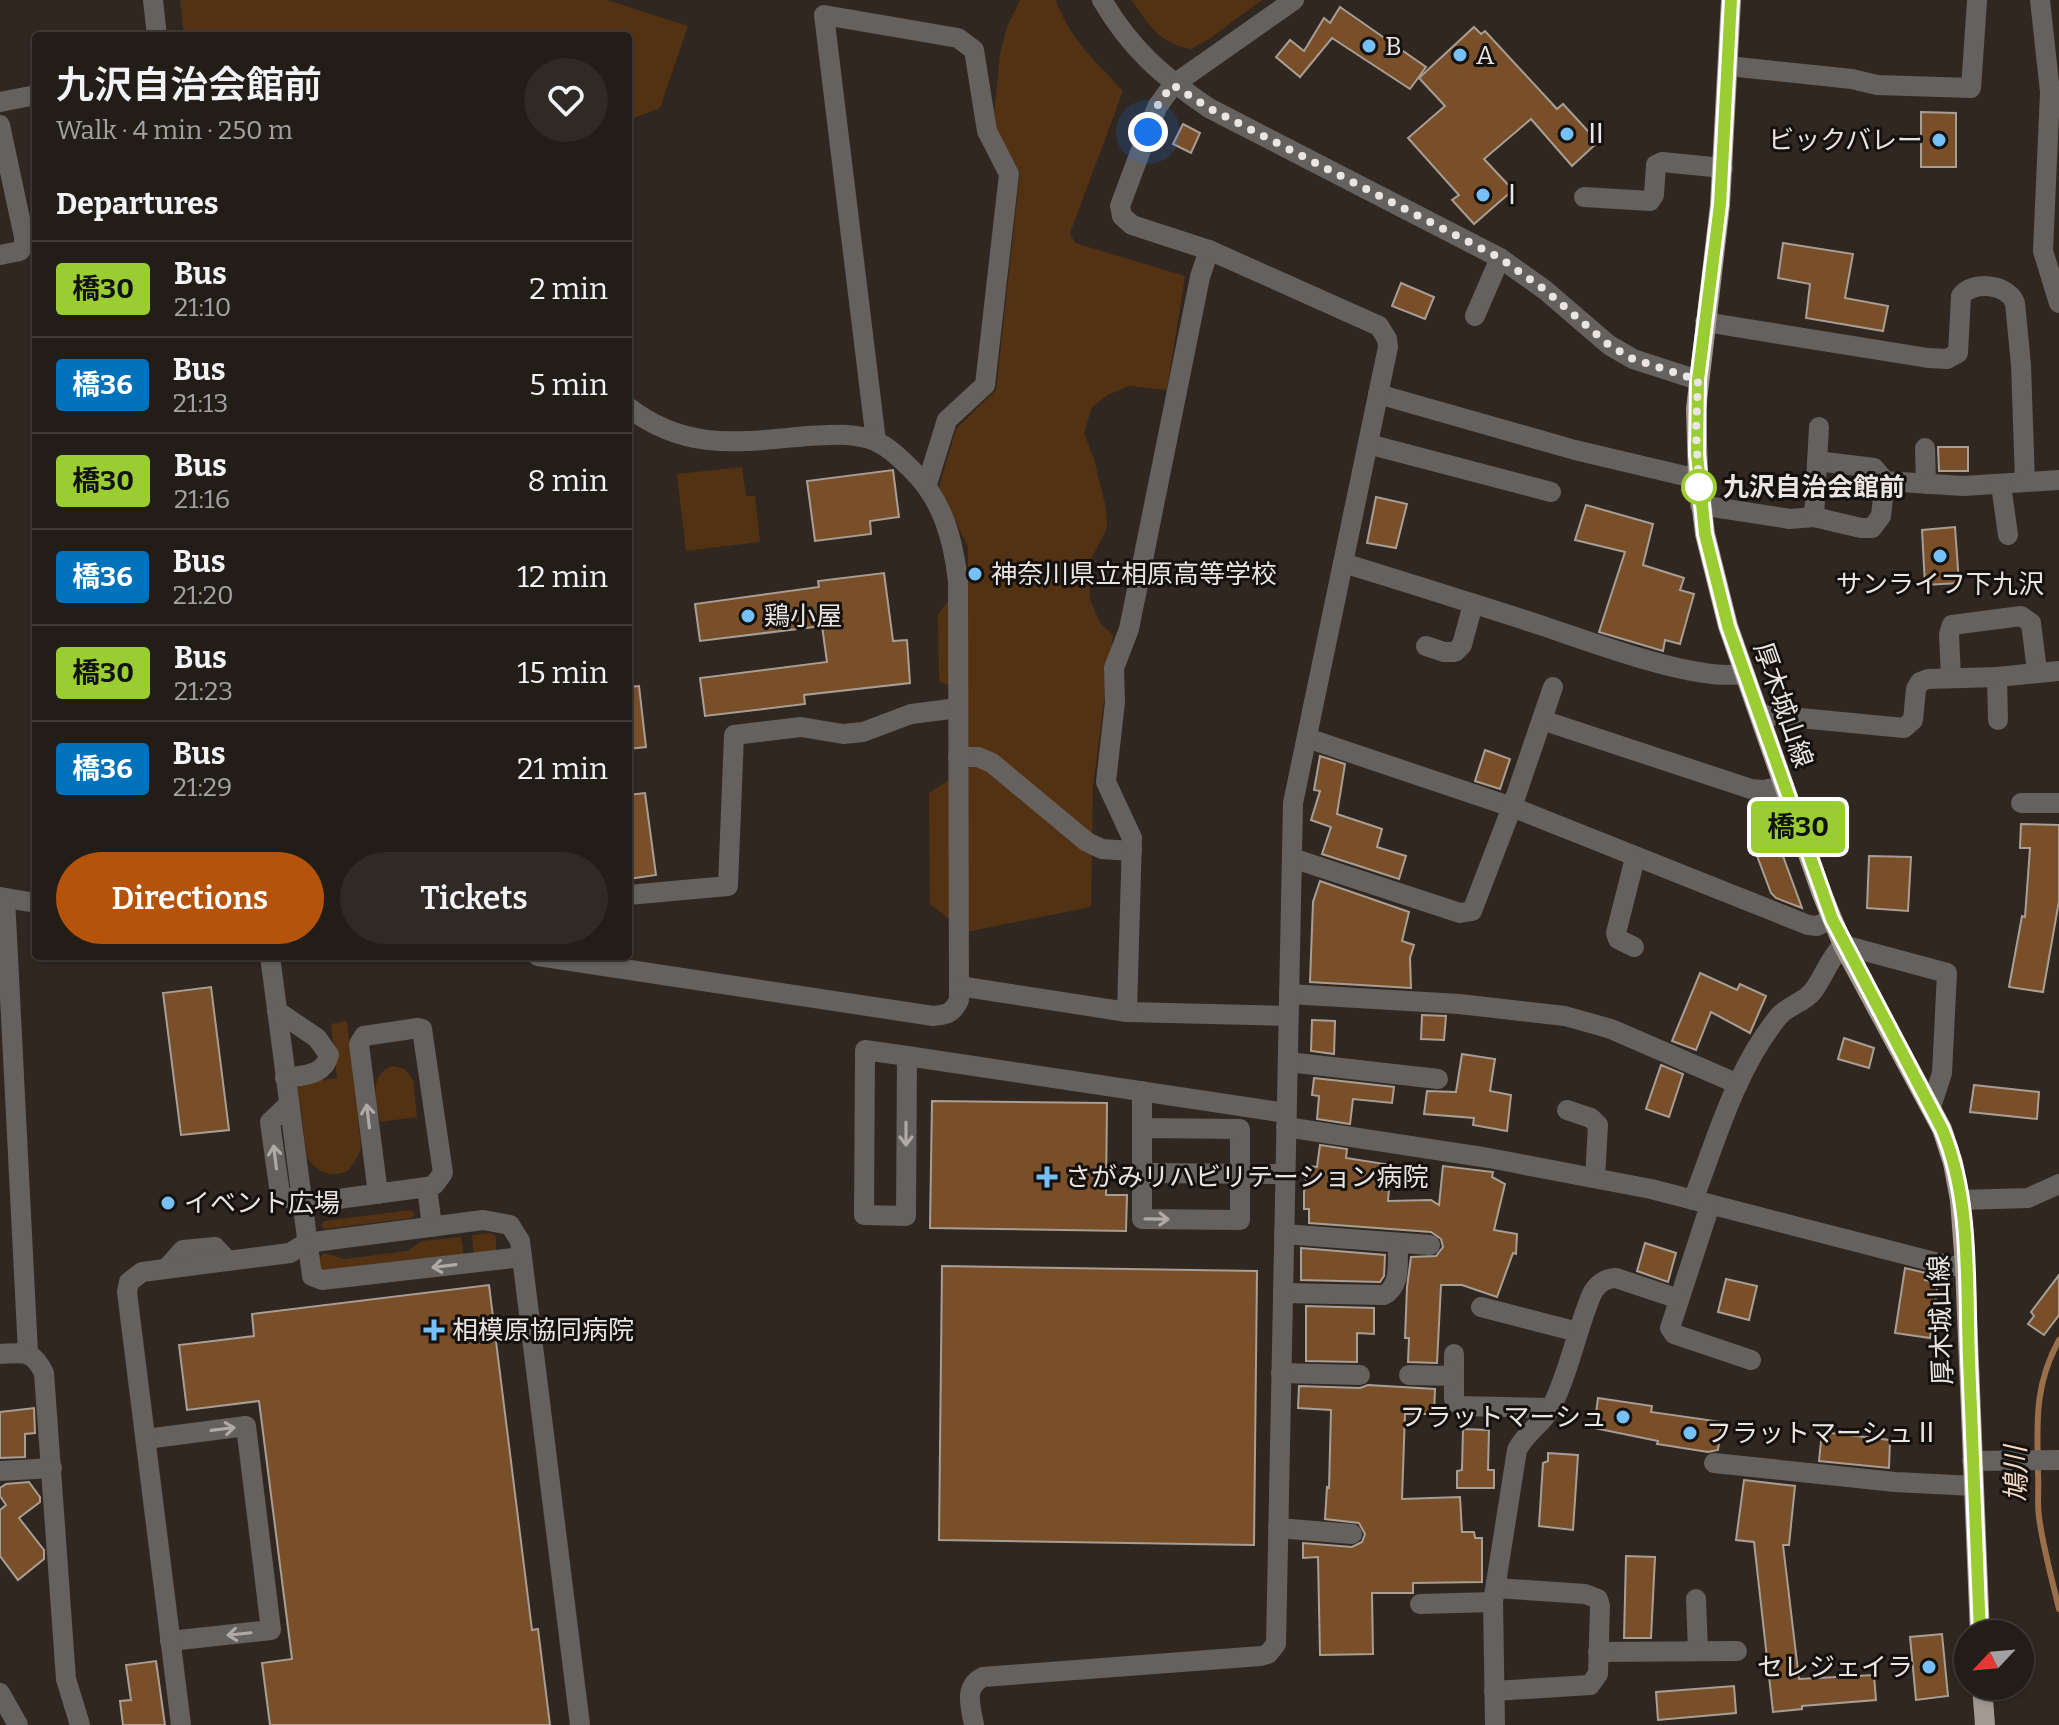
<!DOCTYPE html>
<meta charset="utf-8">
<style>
:root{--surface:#231d18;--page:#2f2a25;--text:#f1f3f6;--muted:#a3a2a2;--line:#403b37;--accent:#b45309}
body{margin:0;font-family:Bitter,"Noto Sans JP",serif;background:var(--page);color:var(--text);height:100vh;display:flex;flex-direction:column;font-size:30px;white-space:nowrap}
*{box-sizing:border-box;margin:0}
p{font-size:26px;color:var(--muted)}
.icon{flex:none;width:44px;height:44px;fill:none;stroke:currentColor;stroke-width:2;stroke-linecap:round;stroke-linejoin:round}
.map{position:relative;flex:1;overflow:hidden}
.side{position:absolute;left:32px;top:32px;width:600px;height:928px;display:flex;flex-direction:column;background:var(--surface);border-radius:8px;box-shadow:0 2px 6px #0004,0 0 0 2px var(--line)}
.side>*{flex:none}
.badge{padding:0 16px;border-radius:6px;font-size:28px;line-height:52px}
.needle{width:52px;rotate:244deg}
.fabs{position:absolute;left:1954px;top:1620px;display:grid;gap:16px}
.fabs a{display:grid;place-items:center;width:80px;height:80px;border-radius:50%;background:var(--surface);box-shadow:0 2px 6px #0004,0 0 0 2px var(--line);font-size:40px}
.you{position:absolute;width:40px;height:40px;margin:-20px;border:6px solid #fff;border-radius:50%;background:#1a73e8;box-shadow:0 0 0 12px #1a73e833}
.map>.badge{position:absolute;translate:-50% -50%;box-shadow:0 0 0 4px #fff}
h2{padding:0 24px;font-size:30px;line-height:72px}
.round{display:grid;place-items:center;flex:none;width:84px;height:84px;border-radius:42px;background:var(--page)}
.headline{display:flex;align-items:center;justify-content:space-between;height:136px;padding:0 24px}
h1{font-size:38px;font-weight:600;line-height:60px}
.cta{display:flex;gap:16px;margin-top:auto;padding:16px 24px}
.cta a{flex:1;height:92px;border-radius:48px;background:var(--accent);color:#fff;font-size:32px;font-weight:600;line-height:92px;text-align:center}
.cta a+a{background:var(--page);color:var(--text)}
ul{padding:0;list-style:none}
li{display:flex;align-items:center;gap:24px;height:96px;padding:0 24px;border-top:2px solid var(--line)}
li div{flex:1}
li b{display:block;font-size:30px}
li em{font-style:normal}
li .badge{min-width:88px;font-weight:700;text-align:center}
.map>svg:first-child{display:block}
</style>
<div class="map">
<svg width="2059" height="1725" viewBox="0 0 2059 1725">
<rect width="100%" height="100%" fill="#2f2720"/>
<g fill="#533214">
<polygon points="180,0 607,0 688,26 660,108 628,120 628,36 184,36"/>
<path d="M1020 0H1056C1068 37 1097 63 1123 91L1070 233 1075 243 1185 276 1167 390 1129 386 1108 395 1092 407 1084 433 1094 459 1106 508 1107 528 1089 563 1090 600 1101 624 1113 635 1093 786 1091 907 966 932 930 904 929 793 966 769V694L939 681 938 614 968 576V547L939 487 956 429 996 390 1020 172 993 125 1000 54 1007 27Z"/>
<path d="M1131 0H1262L1209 39 1191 49C1158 43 1150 25 1131 0Z"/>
<polygon points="742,467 746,496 755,496 760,542 686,551 677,474"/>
<path d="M347 1021 361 1146 358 1156 348 1171C331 1178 317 1173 307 1157L297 1083 337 1078 331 1024Z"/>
<path d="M393 1066 405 1069 413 1080 417 1117 380 1122C377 1101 367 1074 393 1066Z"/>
<polygon points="410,1210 415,1214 412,1218 325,1229 321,1225 324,1221"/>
<polygon points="491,1233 496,1237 496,1251 474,1255 472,1235"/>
<polygon points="461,1237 464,1257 321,1270 319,1259 324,1253 344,1259 407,1251 422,1241"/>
</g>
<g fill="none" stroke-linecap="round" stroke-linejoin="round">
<path stroke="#9a6f49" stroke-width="6" d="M2059 1340C2034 1386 2037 1422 2038 1473 2039 1488 2037 1503 2039 1517 2043 1548 2052 1579 2059 1609"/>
</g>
<g fill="#794f2a" stroke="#a89e95" stroke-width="2">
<polygon points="1340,7 1426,67 1410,89 1332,38 1300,77 1276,57 1290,40 1304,51 1324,18 1330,23"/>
<polygon points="1474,27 1481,34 1485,31 1557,109 1563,104 1598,142 1572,166 1531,119 1484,159 1513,190 1474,224 1452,200 1459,195 1408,138 1445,106 1419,78"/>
<polygon points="1921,112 1956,113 1956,167 1921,167"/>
<polygon points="1183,124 1200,133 1191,153 1173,144"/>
<polygon points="1783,243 1853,254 1845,298 1888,306 1883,331 1806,318 1810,284 1778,278"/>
<polygon points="1401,283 1434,297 1425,319 1392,306"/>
<polygon points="1938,447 1968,447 1968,471 1939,471"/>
<polygon points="893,470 899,517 870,521 871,534 815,541 807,481"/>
<polygon points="1376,497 1407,504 1396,548 1367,543"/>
<polygon points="1586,505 1653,524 1643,565 1684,578 1680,590 1694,594 1680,644 1665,640 1663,651 1599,632 1625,552 1575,540"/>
<polygon points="1955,527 1959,583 1925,585 1922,530"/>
<polygon points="884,573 893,641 907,640 910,683 804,695 805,704 705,716 700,678 827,662 822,626 700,641 695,604 819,587 818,581"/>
<polygon points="639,686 646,747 628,749 628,687"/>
<polygon points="1485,750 1510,759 1500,789 1475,781"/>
<polygon points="1320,756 1345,764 1337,814 1382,829 1377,847 1406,856 1399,879 1322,854 1331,827 1311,820 1320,791 1314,790"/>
<polygon points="645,793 656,875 628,879 628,795"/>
<polygon points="1768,815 1802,908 1776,898 1771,893 1756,853"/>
<polygon points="2021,824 2059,825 2059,901 2043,992 2009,987 2022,916 2025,917 2030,848 2020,848"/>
<polygon points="1869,856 1911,857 1908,911 1867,908"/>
<polygon points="1320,881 1409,912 1402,941 1414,945 1410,958 1411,988 1310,982 1313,902"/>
<polygon points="1700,973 1737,990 1740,984 1766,996 1750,1033 1711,1012 1696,1050 1672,1041"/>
<polygon points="211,987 229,1130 181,1135 163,993"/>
<polygon points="1422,1015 1446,1016 1444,1040 1421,1039"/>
<polygon points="1312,1020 1335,1021 1334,1054 1311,1051"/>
<polygon points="1844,1038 1874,1048 1869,1068 1838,1059"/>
<polygon points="1462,1054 1495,1059 1490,1091 1511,1095 1507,1131 1473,1125 1474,1118 1424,1114 1427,1091 1456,1092"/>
<polygon points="1661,1065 1683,1074 1669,1117 1646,1109"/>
<polygon points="1314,1078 1394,1087 1392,1103 1353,1099 1350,1124 1317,1119 1319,1096 1312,1095"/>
<polygon points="1974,1085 2039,1092 2037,1119 1970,1112"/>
<polygon points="932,1101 1107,1103 1106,1195 1127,1195 1126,1231 930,1228"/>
<polygon points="1320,1145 1347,1149 1346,1158 1391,1165 1388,1201 1431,1200 1439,1205 1443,1166 1493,1172 1492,1177 1505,1184 1494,1230 1517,1234 1516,1254 1513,1253 1497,1297 1462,1285 1441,1285 1437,1363 1408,1362 1409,1338 1405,1338 1407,1287 1411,1257 1436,1256 1443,1247 1441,1239 1431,1232 1309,1223 1309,1209 1304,1209 1304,1192 1308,1166 1317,1167"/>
<polygon points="1645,1243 1676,1253 1668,1282 1637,1271"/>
<polygon points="1301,1248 1385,1255 1384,1276 1380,1282 1301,1280"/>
<polygon points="942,1266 1257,1271 1254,1545 939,1540"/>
<polygon points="1905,1268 1926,1273 1925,1280 1938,1283 1930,1338 1895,1333"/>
<polygon points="2059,1275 2059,1315 2044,1335 2028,1324 2034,1316 2031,1312"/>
<polygon points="1726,1279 1757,1286 1749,1320 1718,1312"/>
<polygon points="489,1285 532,1630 538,1629 550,1725 270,1725 262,1663 292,1659 259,1401 187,1410 179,1345 254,1336 252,1314"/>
<polygon points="1306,1306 1374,1308 1374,1334 1357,1333 1357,1362 1306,1361"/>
<polygon points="1368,1385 1435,1389 1434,1414 1405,1414 1402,1499 1460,1497 1462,1532 1474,1532 1475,1538 1482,1538 1482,1582 1413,1583 1413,1593 1372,1593 1373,1654 1320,1655 1318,1557 1303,1558 1303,1543 1352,1547 1362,1542 1365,1534 1359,1523 1325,1519 1327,1487 1329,1488 1331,1410 1298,1408 1299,1386 1360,1388"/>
<polygon points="1598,1398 1652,1406 1651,1412 1722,1422 1718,1450 1708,1452 1657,1444 1658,1441 1594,1428"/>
<polygon points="34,1408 35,1433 25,1434 25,1457 0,1458 0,1412"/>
<polygon points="1463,1429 1489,1430 1488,1470 1494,1470 1494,1488 1457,1488 1457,1471 1462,1470"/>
<polygon points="1822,1432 1890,1440 1889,1468 1819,1461"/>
<polygon points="1548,1453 1578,1455 1573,1530 1539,1526 1543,1463 1548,1461"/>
<polygon points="1744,1480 1795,1486 1789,1545 1783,1545 1799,1679 1874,1675 1876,1700 1802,1706 1802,1709 1773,1712 1754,1542 1736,1540"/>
<polygon points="29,1482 40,1497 40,1502 19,1518 44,1550 44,1559 18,1580 0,1556 0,1510 6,1505 0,1496 0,1488 6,1484"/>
<polygon points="1626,1556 1655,1557 1651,1638 1624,1638"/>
<polygon points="1942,1634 1948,1696 1916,1700 1910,1637"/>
<polygon points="156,1661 165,1725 123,1725 120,1701 131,1700 126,1665"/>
<polygon points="1734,1686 1736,1713 1658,1720 1656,1692"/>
</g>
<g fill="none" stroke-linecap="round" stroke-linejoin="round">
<g stroke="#65615e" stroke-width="20">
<polyline points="153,0 157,36"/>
<path d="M1102 0C1130 48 1163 77 1209 108L1500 258 1545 290 1609 345 1633 359 1698 380"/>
<polyline points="2040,0 2050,92 2043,251 2059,303"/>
<polyline points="1728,66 1852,79 1877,85 1971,88 1977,1"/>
<polyline points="0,102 36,95"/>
<polyline points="0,125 24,237 24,245 20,251 0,255"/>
<polyline points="1584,197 1650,201 1654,195 1656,165 1662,162 1723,168"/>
<polyline points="1475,316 1500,258"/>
<path d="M1705 322 1928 358 1947 359 1958 353 1961 296C1973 280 2008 284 2015 303L2021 365 2025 482"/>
<polyline points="1378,394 1575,450 1685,476 1698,476"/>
<polyline points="876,441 824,15 958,38 974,50 987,131 1009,174 985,385 947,420 927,484"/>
<polyline points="1368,444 1551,492"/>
<polyline points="1925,448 1926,484"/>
<polyline points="1817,461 1874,468 1885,481 1963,486 2059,480"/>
<polyline points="2001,485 2008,535"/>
<polyline points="1700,505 1790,519 1814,517 1819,427"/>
<polyline points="1814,517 1861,528 1872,528 1881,516 1885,481"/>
<path d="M1343 563C1406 582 1468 602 1531 622 1578 637 1700 685 1744 673"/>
<polyline points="1426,646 1444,652 1455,652 1462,645 1473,604"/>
<polyline points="1997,677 1998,720"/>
<polyline points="1951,678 1949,634 1952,625 2021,616 2031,623 2037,671"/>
<polyline points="1759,714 1904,728 1913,720 1916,689 1920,682 1928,679 1997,677 2059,671"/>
<polyline points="1542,720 1751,789 1763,790 1783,786"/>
<polyline points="1307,738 1512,807 1808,925 1817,926 1832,919"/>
<polyline points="958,757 978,757 992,763 1087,842 1102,849 1132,851"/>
<polyline points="2021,803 2059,803"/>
<polyline points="1292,858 1460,913 1472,911 1512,807 1553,687"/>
<polyline points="628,895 728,886 734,735 801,727 843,734 863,732 911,714 958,708"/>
<polyline points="0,897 36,903"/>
<polyline points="5,898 28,1353"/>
<polyline points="1634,947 1618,939 1616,933 1635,858"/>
<polyline points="270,956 312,1276 322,1280 522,1257"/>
<path d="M538 956 933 1016C947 1015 953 1013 959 1000L958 581C953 539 943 501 913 471 902 460 889 447 875 441 854 432 830 435 808 436 740 442 686 452 628 407"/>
<polyline points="959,986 1127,1012 1288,1016"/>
<polyline points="1289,994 1459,1004 1565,1016 1611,1029 1738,1084"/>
<path d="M277 1011 317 1038 329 1055C324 1076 304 1075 285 1078"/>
<polyline points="1127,1012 1132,838 1106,782 1115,702 1114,668 1129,629 1200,277 1209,250"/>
<polyline points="907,1056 906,1216 864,1215 865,1050 907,1056 1286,1113"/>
<polyline points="1288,1062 1438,1079"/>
<polyline points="1142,1091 1142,1219 1240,1220 1240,1129 1142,1128"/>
<polyline points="288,1105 270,1122 280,1194 301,1204 427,1187 434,1185 443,1173 422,1029 418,1028 364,1036 359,1044 378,1194"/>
<polyline points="1567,1110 1591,1118 1598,1125 1595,1178"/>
<polyline points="1286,1127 1489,1158 1651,1189 1950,1266 1965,1266"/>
<polyline points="1142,1173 1285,1174"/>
<polyline points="427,1187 432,1227"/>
<path d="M1693 1200C1717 1138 1736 1068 1779 1016 1789 1005 1805 1002 1813 991 1825 975 1828 960 1843 945L1947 973 1942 1073 1931 1107"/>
<polyline points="1960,1200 2028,1198 2059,1184"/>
<polyline points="1710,1205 1670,1328 1674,1334 1751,1360"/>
<polyline points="1284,1234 1430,1245"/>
<polyline points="166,1269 183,1250 215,1247 228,1261"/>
<path d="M1283 1293 1384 1295C1402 1285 1397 1262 1398 1243"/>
<polyline points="1481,1307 1578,1332"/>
<path d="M0 1354C24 1353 32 1349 44 1373L66 1679 80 1725"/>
<polyline points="1454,1354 1454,1399 1460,1406 1551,1408"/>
<polyline points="1281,1373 1360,1375"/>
<polyline points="1409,1375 1454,1376"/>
<polyline points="146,1439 246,1426 271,1630 170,1641"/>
<polyline points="1972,1461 2059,1460"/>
<polyline points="1714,1463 1895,1482 1974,1486"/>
<polyline points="0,1471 52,1468"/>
<polyline points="1278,1528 1352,1534"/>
<polyline points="1696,1599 1698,1651"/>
<polyline points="1420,1604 1493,1602"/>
<polyline points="1598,1652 1737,1651"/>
<polyline points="1494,1691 1590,1685 1598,1674 1600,1606 1598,1599 1585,1594 1496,1588"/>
<polyline points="0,1693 18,1725"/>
<polyline points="181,1725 127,1292 129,1282 142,1272 290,1253 306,1243 483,1220 510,1225 520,1241 580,1725"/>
<path d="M974 1725C971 1707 963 1687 983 1677L1261 1656 1268 1654 1276 1644 1293 803 1388 347 1387 339 1379 326 1209 250 1132 225 1122 216 1120 206 1157 107 1173 85 1294 0"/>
<path d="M1495 1725 1493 1602 1517 1450C1526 1432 1543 1424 1552 1406 1567 1376 1574 1343 1585 1312 1588 1305 1590 1295 1595 1289 1600 1282 1608 1278 1616 1278L1679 1299"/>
</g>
<g stroke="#a29991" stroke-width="20">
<polyline points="1731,0 1720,205 1696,409 1698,476 1705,534 1728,626 1822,894 1843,945 1942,1129 1953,1163 1960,1200 1965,1266 1980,1634"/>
<polyline points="1982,1686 1985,1725"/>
</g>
</g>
<defs><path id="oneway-shaft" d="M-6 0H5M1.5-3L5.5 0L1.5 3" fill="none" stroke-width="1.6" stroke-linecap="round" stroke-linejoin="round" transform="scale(2)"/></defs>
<g stroke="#afaaa6">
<use href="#oneway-shaft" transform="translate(368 1116) rotate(-97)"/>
<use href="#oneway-shaft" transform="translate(906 1134) rotate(90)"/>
<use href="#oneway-shaft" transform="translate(275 1157) rotate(-97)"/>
<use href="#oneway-shaft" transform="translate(1157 1219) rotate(1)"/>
<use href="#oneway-shaft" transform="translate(444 1266) rotate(173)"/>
<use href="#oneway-shaft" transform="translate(223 1429) rotate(-7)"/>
<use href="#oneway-shaft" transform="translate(239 1634) rotate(174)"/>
</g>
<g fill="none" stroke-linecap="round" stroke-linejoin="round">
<defs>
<path id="line" d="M1731 0 1720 205 1698 380 1697 454 1705 534 1728 626 1832 919 1942 1129C1972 1200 1966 1284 1969 1359 1972 1451 1977 1542 1980 1634"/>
</defs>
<use href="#line" stroke="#fff" stroke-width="18"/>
<use href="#line" stroke="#9acd32" stroke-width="12"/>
<polyline stroke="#ebe5e1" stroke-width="8" stroke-dasharray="0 14.4" points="1148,132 1159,102 1173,85 1209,108 1500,258 1545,290 1609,345 1633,359 1698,380 1696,432 1699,487"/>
</g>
<g fill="#75c0f6" stroke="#14110e" stroke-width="3">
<circle cx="1369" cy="46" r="8"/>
<circle cx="1460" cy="55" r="8"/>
<circle cx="1567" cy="134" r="8"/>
<circle cx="1939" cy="140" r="8"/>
<circle cx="1483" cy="195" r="8"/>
<circle cx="1940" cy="556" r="8"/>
<circle cx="975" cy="574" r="8"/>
<circle cx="748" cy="616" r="8"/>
<path d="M1043 1165h8v8h8v8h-8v8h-8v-8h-8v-8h8z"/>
<circle cx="168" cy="1203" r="8"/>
<path d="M430 1318h8v8h8v8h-8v8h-8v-8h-8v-8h8z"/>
<circle cx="1623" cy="1417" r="8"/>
<circle cx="1690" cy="1433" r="8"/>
<circle cx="1929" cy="1667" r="8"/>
</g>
<circle fill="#fff" stroke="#9acd32" stroke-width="4" cx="1699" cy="487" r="16"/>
<g text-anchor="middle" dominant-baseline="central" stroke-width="6" stroke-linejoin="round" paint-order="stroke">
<g font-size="26" fill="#ebe5e1" stroke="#14110e" text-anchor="start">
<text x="1385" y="46">B</text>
<text x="1476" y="55">A</text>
<text x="1583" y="134">Ⅱ</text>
<text x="1923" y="140" text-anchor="end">ビックバレー</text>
<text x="1499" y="195">Ⅰ</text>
<text x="991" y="574">神奈川県立相原高等学校</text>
<text x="1940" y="584" text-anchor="middle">サンライフ下九沢</text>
<text x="764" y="616">鶏小屋</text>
<text x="1065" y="1177">さがみリハビリテーション病院</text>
<text x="184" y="1203">イベント広場</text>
<text x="452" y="1330">相模原協同病院</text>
<text x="1607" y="1417" text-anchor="end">フラットマーシュ</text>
<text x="1706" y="1433">フラットマーシュⅡ</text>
<text x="1913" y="1667" text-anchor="end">セレジェイラ</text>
</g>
<g font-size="26" font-weight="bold" fill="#ebe5e1" stroke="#14110e" text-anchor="start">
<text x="1723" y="487">九沢自治会館前</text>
</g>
<g font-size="26" fill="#ebe5e1" stroke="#14110e">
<text transform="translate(1783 705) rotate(71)">厚木城山線</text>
<text transform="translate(1941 1320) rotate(-92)">厚木城山線</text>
</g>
<g font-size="28" font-style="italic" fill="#f5dac3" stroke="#14110e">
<text transform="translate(2016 1474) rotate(-91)">鳩川</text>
</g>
</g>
</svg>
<div class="fabs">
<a><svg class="needle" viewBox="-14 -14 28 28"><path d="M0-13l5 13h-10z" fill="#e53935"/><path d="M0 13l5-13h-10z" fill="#a3a2a2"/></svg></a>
</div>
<div class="you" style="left:1148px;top:132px"></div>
<b class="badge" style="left:1798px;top:827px;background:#9acd32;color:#111">橋30</b>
<section class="side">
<div class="headline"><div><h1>九沢自治会館前</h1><p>Walk · 4 min · 250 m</p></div><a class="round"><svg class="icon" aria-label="heart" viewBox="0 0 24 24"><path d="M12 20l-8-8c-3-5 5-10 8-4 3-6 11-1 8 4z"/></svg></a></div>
<h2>Departures</h2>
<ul>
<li><span class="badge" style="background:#9acd32;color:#111">橋30</span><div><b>Bus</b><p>21:10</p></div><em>2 min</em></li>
<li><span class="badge" style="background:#0072bc;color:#fff">橋36</span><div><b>Bus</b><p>21:13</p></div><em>5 min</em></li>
<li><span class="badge" style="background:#9acd32;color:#111">橋30</span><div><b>Bus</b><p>21:16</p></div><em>8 min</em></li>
<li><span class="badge" style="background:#0072bc;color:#fff">橋36</span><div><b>Bus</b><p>21:20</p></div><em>12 min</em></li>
<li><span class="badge" style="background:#9acd32;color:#111">橋30</span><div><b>Bus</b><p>21:23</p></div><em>15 min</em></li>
<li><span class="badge" style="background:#0072bc;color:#fff">橋36</span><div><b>Bus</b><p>21:29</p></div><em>21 min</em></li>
</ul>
<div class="cta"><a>Directions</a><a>Tickets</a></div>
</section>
</div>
